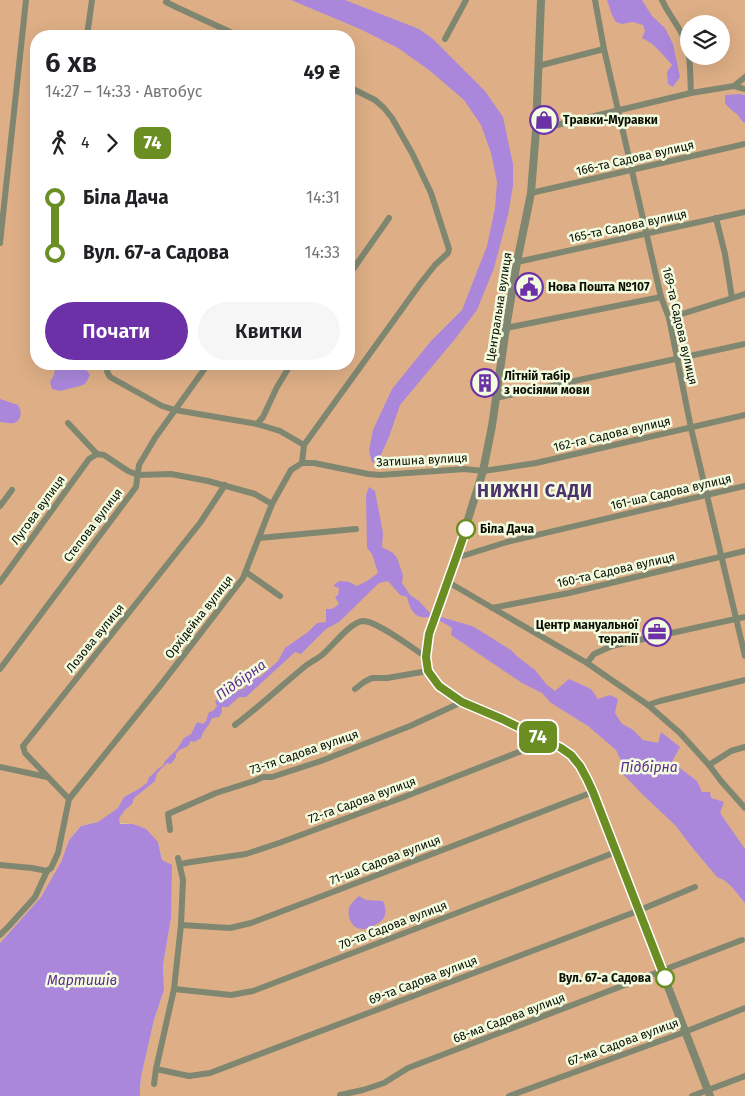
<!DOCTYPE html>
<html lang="uk">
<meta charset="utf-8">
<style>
:root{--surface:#fff;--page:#f6f6f6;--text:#202124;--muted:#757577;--accent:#6c31a7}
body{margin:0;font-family:"Fira Sans",sans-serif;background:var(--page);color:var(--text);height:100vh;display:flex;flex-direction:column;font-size:19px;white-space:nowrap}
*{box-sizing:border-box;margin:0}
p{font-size:16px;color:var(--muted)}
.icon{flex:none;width:28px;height:28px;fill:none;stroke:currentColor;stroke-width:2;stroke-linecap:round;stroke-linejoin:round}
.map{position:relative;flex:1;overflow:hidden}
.drawer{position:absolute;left:30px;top:30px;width:325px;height:340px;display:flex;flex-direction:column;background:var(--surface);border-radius:20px;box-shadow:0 5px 20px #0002}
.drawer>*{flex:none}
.badge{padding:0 10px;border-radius:8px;font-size:18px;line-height:32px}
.tools{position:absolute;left:680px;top:15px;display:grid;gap:10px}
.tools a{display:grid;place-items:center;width:50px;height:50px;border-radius:50%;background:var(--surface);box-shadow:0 5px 20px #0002;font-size:25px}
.map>.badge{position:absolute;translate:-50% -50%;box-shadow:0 0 0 2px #fff}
.legs{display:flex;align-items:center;gap:8px;height:55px;padding:0 15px;font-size:16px}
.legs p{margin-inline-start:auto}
.overview{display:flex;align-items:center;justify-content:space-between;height:85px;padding:0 15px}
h1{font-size:28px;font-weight:600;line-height:38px}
.cta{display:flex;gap:10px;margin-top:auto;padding:10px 15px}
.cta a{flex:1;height:58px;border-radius:30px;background:var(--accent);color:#fff;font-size:20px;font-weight:600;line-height:58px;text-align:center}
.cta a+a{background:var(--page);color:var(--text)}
ul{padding:0 15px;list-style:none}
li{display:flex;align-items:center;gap:18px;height:55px;font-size:19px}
li i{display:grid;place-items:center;width:8px;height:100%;margin:0 6px;background:currentColor}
li i::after{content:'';width:12px;height:12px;margin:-6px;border:4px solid;border-radius:50%;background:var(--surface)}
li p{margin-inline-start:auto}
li:first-child i{background:linear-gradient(#0000 50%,currentColor 0)}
li:last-child i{background:linear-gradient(currentColor 50%,#0000 0)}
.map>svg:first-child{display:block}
</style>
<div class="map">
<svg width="745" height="1096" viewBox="0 0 745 1096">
<rect width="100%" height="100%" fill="#cedfa9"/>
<path fill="#deaf86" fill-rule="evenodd" d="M0 0H745V1096H140V1090L141 1077 154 1020 164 990 163 965 171 918 162 860 158 842 133 824 98 822 81 826 69 840 61 862 41 897 0 943ZM689 24H721V56H689ZM36 36H349V364H36Z"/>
<g fill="#ab87dc">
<polygon points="291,0 345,0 419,29 433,39 485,91 503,117 513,164 513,186 508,215 494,268 477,310 455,339 400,405 389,437 379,459 372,463 369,450 373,430 392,389 431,341 462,310 487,246 495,208 497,182 491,153 481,125 464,100 429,70 398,48 360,29"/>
<path d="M607 0H642L652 16 665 28 673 44 680 77 673 87 668 84 667 72 672 65C663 55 655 44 642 38L645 31 643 25 633 22 622 24 616 22 612 15Z"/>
<path d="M739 94 745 95V123C741 121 740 117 737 114 732 111 729 108 725 103V95Z"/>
<polygon points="56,364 77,364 85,368 90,375 88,379 85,384 80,386 60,391 52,389 50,382 54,375"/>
<path d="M0 399 18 405C22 410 22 421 14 423 10 424 4 422 0 422Z"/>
<path d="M369 487 375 491 383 533 382 547 393 553 397 558 403 575 402 583 410 595 419 601 431 614 472 626 479 630 511 650 518 657 535 670 547 685 555 691 569 679 591 689 598 699 610 695 618 699 615 713 622 724 632 729 643 740 658 743 661 732 680 747 672 762 697 781 702 792H710L711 798 724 802 720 813 745 849V903L732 887 724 880 717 877 691 846 676 826 643 795 623 774 624 767 616 750 588 726 551 703 542 693 522 683 451 635 452 628C445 623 437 619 429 617 426 617 423 618 421 617 412 615 409 605 407 597L400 595 388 581 379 583 339 622 326 629 301 654 295 652 246 697H239L228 707H222V712L219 717 212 718C209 727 204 728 201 738L194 742 191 741 188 746 179 750 176 754V757L171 764 167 763 157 773 155 781 134 798 132 804 125 810 119 818 120 824H133L146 829 158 842 162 860 172 865 171 918 163 965 164 990 154 1020 141 1077 140 1090V1096H0V943L41 897 61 862 69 840 81 826 98 822 118 808 124 797 137 790 147 783 149 777C155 774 156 768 163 766L165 761 177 749 184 738 191 734 197 722 203 724 206 721 209 712 213 711 217 706 215 701 223 696 245 688 248 678 260 677 278 661 285 648 308 632 317 623 326 622V609H332L339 604 335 597 338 595 339 588 333 586 339 581 349 582 357 586 367 581 378 573 372 554 367 548 366 495Z"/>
<path d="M359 896 366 900 383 901C389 915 384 923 369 927 368 928 363 930 362 929 352 929 347 917 349 908 351 903 356 899 359 896Z"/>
</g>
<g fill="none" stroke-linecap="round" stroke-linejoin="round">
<g stroke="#808771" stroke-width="6">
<polyline points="167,0 166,2 176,7 239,36"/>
<polyline points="595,0 604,49 661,297 669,318 691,428 745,656"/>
<path d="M662 0C669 16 682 29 687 46 691 60 690 78 691 93"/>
<polyline points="87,36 92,0"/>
<polyline points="445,39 466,0"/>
<polyline points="538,66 604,49"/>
<polyline points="734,86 745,89"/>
<polyline points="536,130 691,93 734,86 745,77"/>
<polyline points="531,193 745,144"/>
<polyline points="716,218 725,254 732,298"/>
<polyline points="0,243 26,0"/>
<polyline points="517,262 745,212"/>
<polyline points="349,275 389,218"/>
<polyline points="669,318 745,294"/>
<polyline points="506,328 661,297"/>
<path d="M108 364C105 369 107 372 110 377L162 406 175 410 257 424 280 431 304 445"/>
<polyline points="496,398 745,344"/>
<polyline points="68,423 97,454 104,455 128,471 138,475 171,474 208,481 255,494 272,504"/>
<polyline points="257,424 263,417 277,387 291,364"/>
<polyline points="302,463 304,445 420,284 435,265 448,253 449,249 431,193 412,153 392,118 384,108 375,100 349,87"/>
<polyline points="0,506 12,490"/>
<polyline points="259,538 356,529"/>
<polyline points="456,558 507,542 745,486"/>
<polyline points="246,572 280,596"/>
<polyline points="0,582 89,459 97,454"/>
<polyline points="448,582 587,663 648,705 680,733 709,765 721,781 745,808"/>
<polyline points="492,608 569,593 745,551"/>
<polyline points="587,663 594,654 612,646 745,617"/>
<polyline points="0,669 136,487 139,465 155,438 208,364"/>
<polyline points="355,689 364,682 372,678 387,678 428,671"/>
<polyline points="648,705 660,701 745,680"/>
<path d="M235 725C259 707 280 687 303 668 308 663 316 660 322 655 332 647 350 622 363 621 377 621 414 649 426 657"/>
<polyline points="709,765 731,751 745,747"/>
<polyline points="0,767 47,777"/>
<polyline points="69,799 25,753 23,746 200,523 225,485"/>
<polyline points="170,830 168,814 216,793 254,781 263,777 272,777 321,761 410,726 462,702"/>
<polyline points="180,864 191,862 246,854 279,843 404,797 547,741"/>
<polyline points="0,865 32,868 47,871"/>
<polyline points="181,925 230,928 251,923 367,879 593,792"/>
<polyline points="0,935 9,926 35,897 47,871 51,868 58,853 69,799 163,682 243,578 272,504 291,470 302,463 314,463 368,474 380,475 465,469 483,471 497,469 536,463 745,415"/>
<polyline points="174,989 231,995 253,991 616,852"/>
<polyline points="156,1069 189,1076 210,1073 635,912 695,887"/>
<polyline points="154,1084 156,1069 174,989 181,925 183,880 178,858"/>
<polyline points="340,1095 363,1090 384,1083 408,1068 742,940"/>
<polyline points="509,1096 682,1033 745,1008"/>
<polyline points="692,1096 745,1076"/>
</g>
<path stroke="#808771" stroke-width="8" d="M541 0 536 130 531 193 517 262 506 328 492 426 483 471 456 558 429 634C427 647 424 660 429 672 440 697 471 706 494 716 509 722 524 730 539 737 549 742 560 746 568 754 580 764 587 778 593 792L710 1096"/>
</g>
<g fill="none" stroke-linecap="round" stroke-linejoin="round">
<defs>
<polyline id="line-1" points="466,529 456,558 429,634 426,657 428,671 439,686 462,702 502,719 561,748 571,755 580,766 587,779 593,792 665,978"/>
</defs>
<use href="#line-1" stroke="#fff" stroke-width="11"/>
<use href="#line-1" stroke="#6b8e23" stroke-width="8"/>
</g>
<defs>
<symbol id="shop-ring" viewBox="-11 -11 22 22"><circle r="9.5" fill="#f3fce1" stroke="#6c31a7" stroke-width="1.5"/><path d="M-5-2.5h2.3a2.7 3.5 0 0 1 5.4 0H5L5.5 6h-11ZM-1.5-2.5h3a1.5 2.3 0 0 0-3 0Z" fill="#6c31a7"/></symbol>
<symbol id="civic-ring" viewBox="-11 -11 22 22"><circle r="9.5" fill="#f3fce1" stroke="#6c31a7" stroke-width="1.5"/><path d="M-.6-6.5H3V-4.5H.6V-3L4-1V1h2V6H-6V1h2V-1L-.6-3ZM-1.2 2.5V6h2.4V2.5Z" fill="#6c31a7"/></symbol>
<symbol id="building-ring" viewBox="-11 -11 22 22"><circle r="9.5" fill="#f3fce1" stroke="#6c31a7" stroke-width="1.5"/><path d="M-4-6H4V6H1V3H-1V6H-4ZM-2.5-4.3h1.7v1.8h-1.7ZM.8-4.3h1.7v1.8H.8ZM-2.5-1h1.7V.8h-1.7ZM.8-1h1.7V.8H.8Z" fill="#6c31a7"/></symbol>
<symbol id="office-ring" viewBox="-11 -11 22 22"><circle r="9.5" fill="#f3fce1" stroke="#6c31a7" stroke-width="1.5"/><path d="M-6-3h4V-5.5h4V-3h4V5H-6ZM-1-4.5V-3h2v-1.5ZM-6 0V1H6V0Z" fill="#6c31a7"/></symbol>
</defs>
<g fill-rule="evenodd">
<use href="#shop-ring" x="528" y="104" width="32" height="32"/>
<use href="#civic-ring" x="513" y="271" width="32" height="32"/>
<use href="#building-ring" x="469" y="367" width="32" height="32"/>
<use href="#office-ring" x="641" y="616" width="32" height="32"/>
</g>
<g fill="#fff" stroke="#6b8e23" stroke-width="2.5">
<circle cx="466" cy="529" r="9"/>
<circle cx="665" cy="978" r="9"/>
</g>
<g text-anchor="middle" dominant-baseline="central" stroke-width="5" stroke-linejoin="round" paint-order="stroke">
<g font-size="12" font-weight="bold" fill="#0b1001" stroke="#f3fce1" text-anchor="start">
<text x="563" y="120">Травки-Муравки</text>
<text x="548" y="287">Нова Пошта №107</text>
<text x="504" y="376">Літній табір<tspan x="504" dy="14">з носіями мови</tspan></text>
<text x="638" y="625" text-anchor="end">Центр мануальної<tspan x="638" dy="14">терапії</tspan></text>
</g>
<g font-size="12" fill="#0b1001" stroke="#f3fce1">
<text transform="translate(635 158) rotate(-13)">166-та Садова вулиця</text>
<text transform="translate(628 226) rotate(-12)">165-та Садова вулиця</text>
<text transform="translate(499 307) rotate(-81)">Центральна вулиця</text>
<text transform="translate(680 326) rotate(77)">169-та Садова вулиця</text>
<text transform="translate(612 434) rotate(-13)">162-га Садова вулиця</text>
<text transform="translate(422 460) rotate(-3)">Затишна вулиця</text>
<text transform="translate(671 492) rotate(-13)">161-ша Садова вулиця</text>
<text transform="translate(38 510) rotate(-54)">Лугова вулиця</text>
<text transform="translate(93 525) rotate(-53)">Степова вулиця</text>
<text transform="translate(616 570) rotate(-13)">160-та Садова вулиця</text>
<text transform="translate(199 617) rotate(-52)">Орхідейна вулиця</text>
<text transform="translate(95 638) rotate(-51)">Лозова вулиця</text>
<text transform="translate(304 752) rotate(-19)">73-тя Садова вулиця</text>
<text transform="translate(362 800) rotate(-20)">72-га Садова вулиця</text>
<text transform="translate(385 860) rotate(-21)">71-ша Садова вулиця</text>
<text transform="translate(393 925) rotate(-21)">70-та Садова вулиця</text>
<text transform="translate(423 980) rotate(-21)">69-та Садова вулиця</text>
<text transform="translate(509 1018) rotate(-21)">68-ма Садова вулиця</text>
<text transform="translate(623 1042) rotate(-20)">67-ма Садова вулиця</text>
</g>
<g font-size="12" font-weight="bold" fill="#0b1001" stroke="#f3fce1" text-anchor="start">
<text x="480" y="529">Біла Дача</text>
<text x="651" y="978" text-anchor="end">Вул. 67-а Садова</text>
</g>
<g font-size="14" font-style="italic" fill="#5c2b8f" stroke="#f3fce1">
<text transform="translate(241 680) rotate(-36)">Підбірна</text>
<text x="649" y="767">Підбірна</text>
<text x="82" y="980">Мартишів</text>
</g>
<g font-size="18" font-weight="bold" letter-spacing="1" fill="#4c326d" stroke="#f3fce1">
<text x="535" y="491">НИЖНІ САДИ</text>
</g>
</g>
</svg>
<div class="tools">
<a><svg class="icon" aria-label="layers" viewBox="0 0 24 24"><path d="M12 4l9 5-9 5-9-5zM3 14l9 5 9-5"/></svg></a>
</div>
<b class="badge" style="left:538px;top:737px;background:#6b8e23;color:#fff">74</b>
<section class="drawer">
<div class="overview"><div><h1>6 хв</h1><p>14:27 – 14:33 · Автобус</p></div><b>49 ₴</b></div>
<div class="legs"><svg class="icon" aria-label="walk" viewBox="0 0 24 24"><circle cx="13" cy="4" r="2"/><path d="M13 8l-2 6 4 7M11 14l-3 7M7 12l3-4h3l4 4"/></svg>4<svg class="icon" aria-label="forward" viewBox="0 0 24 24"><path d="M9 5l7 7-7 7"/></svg><b class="badge" style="background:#6b8e23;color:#fff">74</b></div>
<ul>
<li><i style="color:#6b8e23"></i><b>Біла Дача</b><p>14:31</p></li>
<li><i style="color:#6b8e23"></i><b>Вул. 67-а Садова</b><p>14:33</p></li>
</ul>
<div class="cta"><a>Почати</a><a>Квитки</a></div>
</section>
</div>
